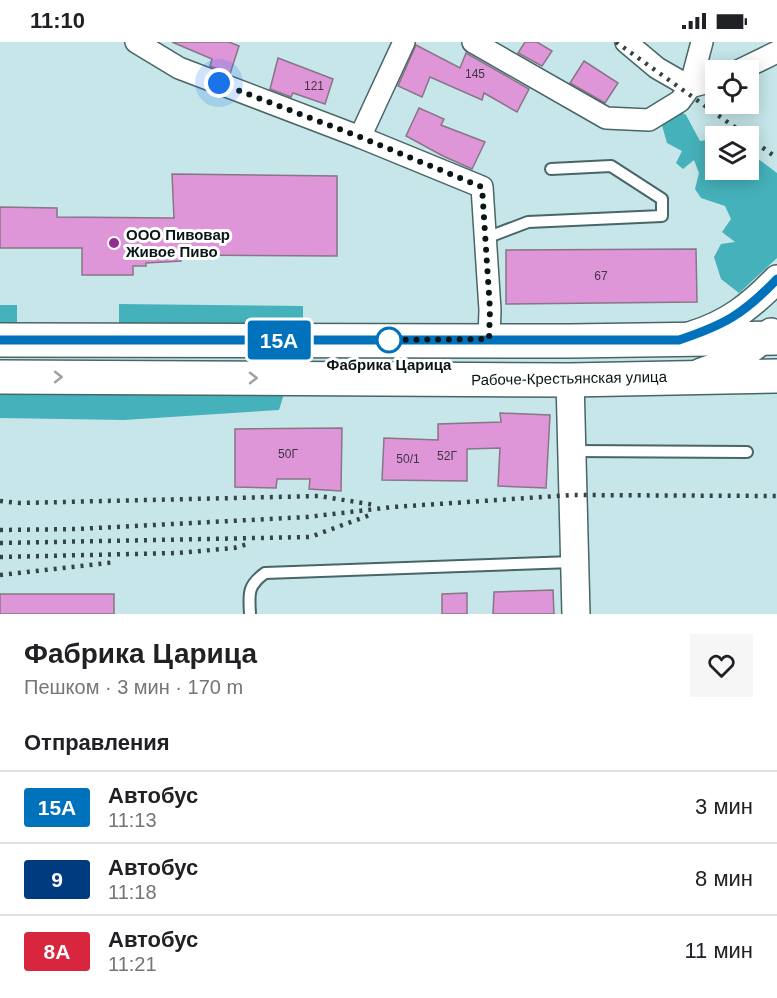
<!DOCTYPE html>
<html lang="ru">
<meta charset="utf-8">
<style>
:root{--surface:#fff;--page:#f6f6f6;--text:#202124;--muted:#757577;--line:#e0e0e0}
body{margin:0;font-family:Helvetica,sans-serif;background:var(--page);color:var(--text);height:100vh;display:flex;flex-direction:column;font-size:22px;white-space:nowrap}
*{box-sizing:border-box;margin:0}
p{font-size:20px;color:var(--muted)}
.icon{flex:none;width:33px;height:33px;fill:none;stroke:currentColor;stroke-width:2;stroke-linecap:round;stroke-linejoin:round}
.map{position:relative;height:572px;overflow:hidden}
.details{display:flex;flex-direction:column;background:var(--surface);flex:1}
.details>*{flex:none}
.badge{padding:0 12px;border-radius:4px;font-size:21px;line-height:39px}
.fabs{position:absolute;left:705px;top:18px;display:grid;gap:12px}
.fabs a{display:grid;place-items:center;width:54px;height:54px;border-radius:0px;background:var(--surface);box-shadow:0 3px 15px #0003;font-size:30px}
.you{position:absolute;width:30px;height:30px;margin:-15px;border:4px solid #fff;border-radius:50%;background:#1a73e8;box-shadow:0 0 0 9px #1a73e833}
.map>.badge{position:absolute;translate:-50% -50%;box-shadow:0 0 0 3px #fff}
h2{padding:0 24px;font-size:22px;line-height:54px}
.round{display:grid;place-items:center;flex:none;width:63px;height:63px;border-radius:0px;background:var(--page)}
.summary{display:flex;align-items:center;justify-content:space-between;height:102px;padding:0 24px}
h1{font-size:28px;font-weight:600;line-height:45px}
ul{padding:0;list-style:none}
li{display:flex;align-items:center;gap:18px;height:72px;padding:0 24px;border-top:2px solid var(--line)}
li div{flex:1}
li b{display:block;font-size:22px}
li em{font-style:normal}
li .badge{min-width:66px;font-weight:700;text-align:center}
.status{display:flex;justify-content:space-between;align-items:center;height:42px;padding:0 30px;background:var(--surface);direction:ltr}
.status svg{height:16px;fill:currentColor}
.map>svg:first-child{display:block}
</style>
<div class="status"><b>11:10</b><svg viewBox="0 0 49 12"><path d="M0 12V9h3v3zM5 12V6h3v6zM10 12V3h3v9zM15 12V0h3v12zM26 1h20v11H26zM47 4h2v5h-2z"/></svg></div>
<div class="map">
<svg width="777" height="572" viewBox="0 0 777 572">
<rect width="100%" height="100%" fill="#c6e6e9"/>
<g fill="#45b1ba">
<polygon points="677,67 686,73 700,99 715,97 716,128 748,128 749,110 777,131 777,216 739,251 721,237 714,215 721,202 735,200 722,190 731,177 725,164 701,156 695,147 699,131 694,118 683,127 676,121 682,109 667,101 661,80"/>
<polygon points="119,262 303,264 303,294 119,292"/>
<rect x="0" y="263" width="17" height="27"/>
<polygon points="278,345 283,355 279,368 124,378 0,376 0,353"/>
</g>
<g fill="#df96d8" stroke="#887585" stroke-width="1.5">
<polygon points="172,0 229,0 239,4 230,32 210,24 212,17"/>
<polygon points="525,0 537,0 552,9 542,24 518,11"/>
<polygon points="416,3 460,26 466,11 529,47 517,70 484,51 482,58 430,35 422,55 398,44"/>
<polygon points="278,16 333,37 325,62 293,51 291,55 270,47"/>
<polygon points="584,19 618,41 605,61 570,41"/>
<polygon points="419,66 444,77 441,83 485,100 472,127 443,114 406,94"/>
<polygon points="172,132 337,134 337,214 181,213 181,219 146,221 146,224 133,224 133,233 82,233 82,206 0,206 0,165 57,166 57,175 174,176"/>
<polygon points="696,207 697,260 506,262 506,208"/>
<polygon points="500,371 550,373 546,446 498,444 500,406 467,407 467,439 382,438 384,396 438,398 438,382 501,380"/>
<polygon points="342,386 341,449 309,447 310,437 277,437 276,446 235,445 235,387"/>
<polygon points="553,548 554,572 493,572 494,550"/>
<polygon points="467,551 467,572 442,572 442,552"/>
<rect x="0" y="552" width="114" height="20"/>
</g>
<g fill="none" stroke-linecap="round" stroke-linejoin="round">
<defs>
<g id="service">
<polyline points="486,196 528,180 662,174 662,157 611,124 551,127"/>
<polyline points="573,409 747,410"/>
<path d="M250 572C249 552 247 544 265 531L573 520"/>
</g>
<g id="minor">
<polyline points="136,0 179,26 360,95 482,145 490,268 489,297"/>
<polyline points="473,0 606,76 649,78 680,59 690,45 702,0"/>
<polyline points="626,0 657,26 690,45"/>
<polyline points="740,28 777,10"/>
<polyline points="690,45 716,38"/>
<polyline points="360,95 404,0"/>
</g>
<g id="tertiary">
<path d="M692 293C728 282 751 264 777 237"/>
<path d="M701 330C732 320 747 313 771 290"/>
<polyline points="570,338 576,572"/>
</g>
<g id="primary">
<polyline points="0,298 570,299 777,296"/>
<polyline points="0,335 570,338 777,334"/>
</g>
</defs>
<use href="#service" stroke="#486567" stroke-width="14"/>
<use href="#minor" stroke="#486567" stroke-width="24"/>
<use href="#tertiary" stroke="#486567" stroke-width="30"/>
<use href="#primary" stroke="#486567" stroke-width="36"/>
<use href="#service" stroke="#fff" stroke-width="10"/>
<use href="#minor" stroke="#fff" stroke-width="21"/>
<use href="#tertiary" stroke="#fff" stroke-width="27"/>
<use href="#primary" stroke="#fff" stroke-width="33"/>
<g stroke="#344445" stroke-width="4.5" stroke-dasharray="3 6" stroke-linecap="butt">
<polyline points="616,0 747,94"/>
<polyline points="748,95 777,116"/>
<polyline points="0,459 20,461 319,454 375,463"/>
<polyline points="0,488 77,487 307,475 393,465 572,453 777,454"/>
<polyline points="0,501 310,495 370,473"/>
<polyline points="0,515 177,511 234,506 251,501"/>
<polyline points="0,533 116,520"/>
</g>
</g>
<defs><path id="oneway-chevron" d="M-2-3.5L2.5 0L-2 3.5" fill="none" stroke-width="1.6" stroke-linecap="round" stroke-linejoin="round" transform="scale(1.5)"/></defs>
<g stroke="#9da1a2">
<use href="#oneway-chevron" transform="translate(58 335)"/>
<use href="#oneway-chevron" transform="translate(253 336)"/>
</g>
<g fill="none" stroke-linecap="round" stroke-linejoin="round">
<defs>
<path id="line" d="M0 298H679C724 283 744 272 777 237"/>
</defs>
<use href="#line" stroke="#fff" stroke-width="14"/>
<use href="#line" stroke="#0072bc" stroke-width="9"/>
<polyline stroke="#0a1516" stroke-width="6" stroke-dasharray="0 10.8" points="219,41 360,95 482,145 490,268 489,297 389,298"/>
</g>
<circle fill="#942b8f" stroke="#fff" stroke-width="2" cx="114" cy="201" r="6"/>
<circle fill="#fff" stroke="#0072bc" stroke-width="3" cx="389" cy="298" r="12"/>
<g text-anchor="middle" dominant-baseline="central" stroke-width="6" stroke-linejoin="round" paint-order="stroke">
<g font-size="12" fill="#3f3546">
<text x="475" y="32">145</text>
<text x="314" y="44">121</text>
<text x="601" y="234">67</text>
<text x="288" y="412">50Г</text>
<text x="447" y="414">52Г</text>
<text x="408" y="417">50/1</text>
</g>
<g font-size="15" font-weight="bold" fill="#0a1516" stroke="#fff" text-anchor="start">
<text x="126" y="192">ООО Пивовар<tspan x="126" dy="17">Живое Пиво</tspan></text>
</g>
<g font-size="15" font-weight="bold" fill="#0a1516" stroke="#fff">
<text x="389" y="322">Фабрика Царица</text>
</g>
<g font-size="15" fill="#0a1516" stroke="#fff">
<text transform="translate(569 336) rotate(-1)">Рабоче-Крестьянская улица</text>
</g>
</g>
</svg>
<div class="fabs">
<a><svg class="icon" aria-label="locate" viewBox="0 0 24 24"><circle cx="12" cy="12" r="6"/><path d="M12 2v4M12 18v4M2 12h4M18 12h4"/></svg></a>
<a><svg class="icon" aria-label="layers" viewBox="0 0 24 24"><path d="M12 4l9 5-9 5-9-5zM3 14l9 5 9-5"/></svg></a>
</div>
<div class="you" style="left:219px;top:41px"></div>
<b class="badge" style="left:279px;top:298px;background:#0072bc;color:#fff">15А</b>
</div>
<section class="details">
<div class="summary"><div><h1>Фабрика Царица</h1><p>Пешком · 3 мин · 170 m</p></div><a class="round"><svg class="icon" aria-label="heart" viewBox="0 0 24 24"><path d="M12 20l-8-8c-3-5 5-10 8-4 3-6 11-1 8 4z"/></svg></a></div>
<h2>Отправления</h2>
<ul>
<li><span class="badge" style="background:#0072bc;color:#fff">15А</span><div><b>Автобус</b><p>11:13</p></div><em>3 мин</em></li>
<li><span class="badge" style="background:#003b80;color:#fff">9</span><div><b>Автобус</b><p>11:18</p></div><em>8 мин</em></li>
<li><span class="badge" style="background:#d7263d;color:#fff">8А</span><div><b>Автобус</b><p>11:21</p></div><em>11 мин</em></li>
</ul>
</section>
